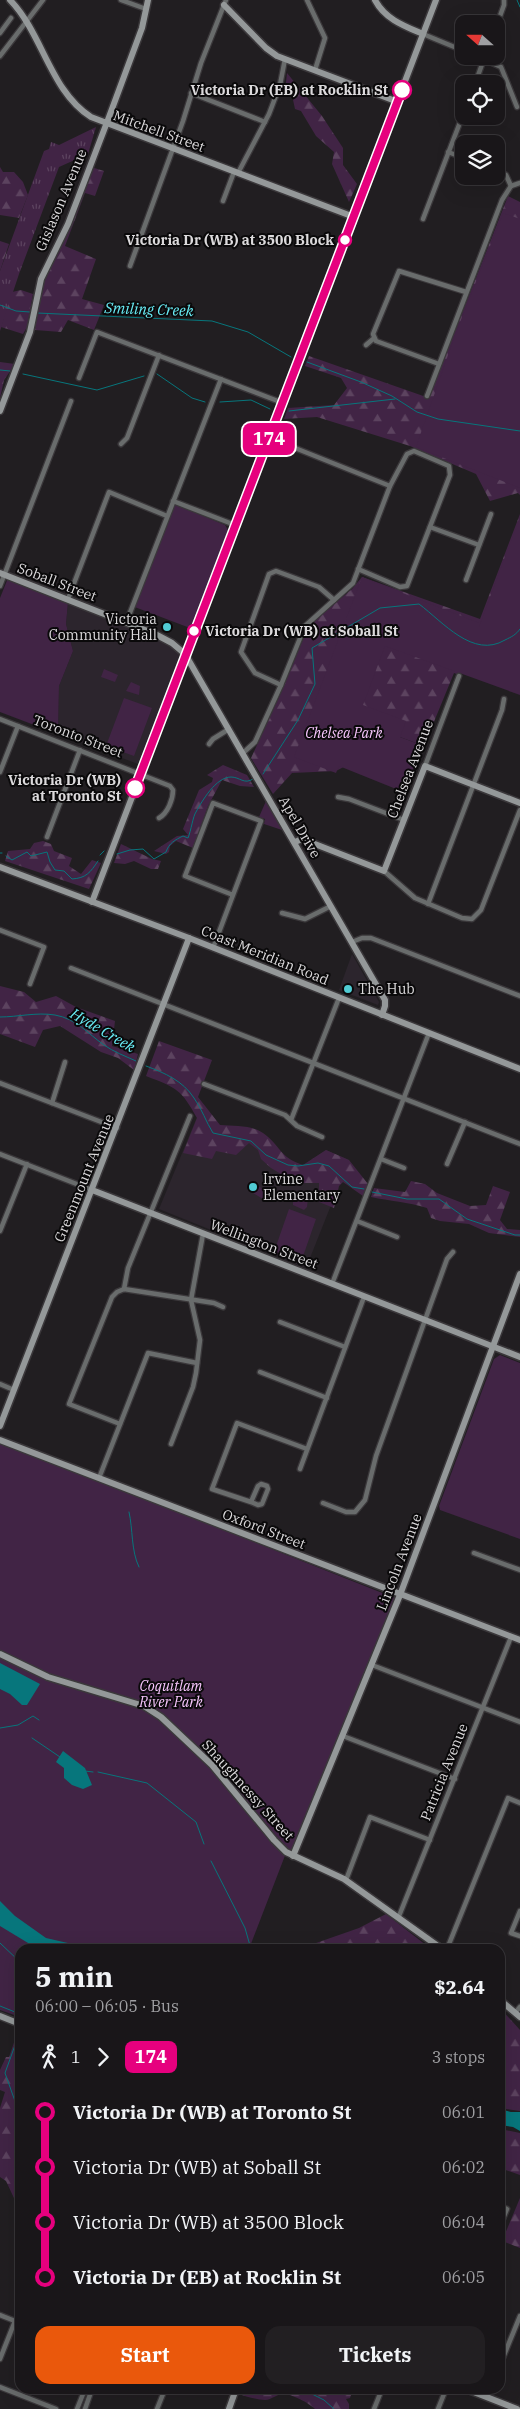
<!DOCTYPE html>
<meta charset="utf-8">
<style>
:root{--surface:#191619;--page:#221f22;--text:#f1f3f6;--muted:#9f9fa2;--line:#373538;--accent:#ea580c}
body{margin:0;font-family:"IBM Plex Serif",serif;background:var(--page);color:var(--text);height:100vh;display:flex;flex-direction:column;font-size:19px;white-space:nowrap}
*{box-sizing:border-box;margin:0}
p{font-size:16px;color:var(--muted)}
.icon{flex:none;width:28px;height:28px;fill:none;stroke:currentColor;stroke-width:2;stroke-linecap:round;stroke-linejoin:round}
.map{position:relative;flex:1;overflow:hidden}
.panel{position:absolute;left:15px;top:1944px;width:490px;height:450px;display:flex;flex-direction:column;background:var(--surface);border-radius:15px;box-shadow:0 5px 20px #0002,0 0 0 1px var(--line)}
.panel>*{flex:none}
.badge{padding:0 10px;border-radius:8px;font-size:18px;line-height:32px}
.needle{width:32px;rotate:291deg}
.fabs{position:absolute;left:455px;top:15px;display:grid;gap:10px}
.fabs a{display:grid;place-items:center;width:50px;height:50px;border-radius:10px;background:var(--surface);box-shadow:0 5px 20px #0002,0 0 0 1px var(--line);font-size:25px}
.map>.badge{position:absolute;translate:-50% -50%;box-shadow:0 0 0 2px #fff}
.legs{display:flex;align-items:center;gap:8px;height:55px;padding:0 20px;font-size:16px}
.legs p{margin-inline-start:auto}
.overview{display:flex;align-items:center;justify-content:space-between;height:85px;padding:0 20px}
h1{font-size:28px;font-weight:700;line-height:38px}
.primary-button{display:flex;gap:10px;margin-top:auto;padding:10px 20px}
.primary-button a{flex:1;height:58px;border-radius:15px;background:var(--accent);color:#fff;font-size:20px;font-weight:700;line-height:58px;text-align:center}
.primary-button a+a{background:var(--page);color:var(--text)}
ul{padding:0 20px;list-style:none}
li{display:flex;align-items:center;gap:18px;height:55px;font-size:19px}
li i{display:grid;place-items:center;width:8px;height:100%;margin:0 6px;background:currentColor}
li i::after{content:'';width:12px;height:12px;margin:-6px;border:4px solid;border-radius:50%;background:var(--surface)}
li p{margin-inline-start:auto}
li:first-child i{background:linear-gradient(#0000 50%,currentColor 0)}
li:last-child i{background:linear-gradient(currentColor 50%,#0000 0)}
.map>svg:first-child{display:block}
</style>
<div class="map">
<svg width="520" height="2409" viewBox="0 0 520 2409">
<defs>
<pattern id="grass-tufts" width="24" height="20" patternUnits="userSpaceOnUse" patternTransform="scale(1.25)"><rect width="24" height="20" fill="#412445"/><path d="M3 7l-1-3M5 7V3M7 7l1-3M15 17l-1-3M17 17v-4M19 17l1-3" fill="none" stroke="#5c435f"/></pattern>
<pattern id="forest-firs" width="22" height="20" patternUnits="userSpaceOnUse" patternTransform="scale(1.25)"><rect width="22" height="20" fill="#412445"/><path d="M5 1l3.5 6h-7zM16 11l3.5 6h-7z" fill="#5c435f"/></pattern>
</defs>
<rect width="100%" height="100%" fill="#211e21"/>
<g fill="#2c252d">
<polygon points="68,602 182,650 138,764 58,734 59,686 73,651 66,624"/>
<polygon points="352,954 379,1002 378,1005 339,990"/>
<polygon points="197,1117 289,1161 303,1165 326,1150 349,1160 306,1268 159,1209"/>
</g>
<polygon fill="url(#grass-tufts)" points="96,127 88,154 59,167 19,274 0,331 0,271 44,151 49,149 51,142 59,145"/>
<g fill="url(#forest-firs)">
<polygon points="287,73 322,116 343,148 343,165 357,184 349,202 332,164 334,152 316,136 301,111 295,109 292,95 285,92"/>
<polygon points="0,167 3,172 14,172 23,182 28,195 19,218 0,215"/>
<polygon points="91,167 104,171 95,196 85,193 65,246 96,259 82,299 104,305 94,330 68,320 61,332 35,330 39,294"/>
<polygon points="508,196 520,202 520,495 518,493 490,501 476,474 410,446 317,417 284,419 288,408 334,405 347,388 341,378 305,366 309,356 429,398"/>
<polygon points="0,241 9,244 0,271"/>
<polygon points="21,290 33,294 27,327 23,334 1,327 12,292"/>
<polygon points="0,362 15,364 4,380 0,398"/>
<polygon points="520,514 520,694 460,672 459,675 454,673 424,746 400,737 336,771 292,773 273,794 251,758 280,695 307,630 314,621 352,589 362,577 480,619"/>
<polygon points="223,765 247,775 254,787 240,786 222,780 208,806 193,848 176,841 170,846 169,852 166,854 154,851 177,836 188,835 183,829 199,790 212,782 213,778 207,775"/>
<polygon points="43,841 51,844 54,851 72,858 69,866 81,874 92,860 101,863 89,889 5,861 8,851 30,849 34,843"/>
<polygon points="121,844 152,859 161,861 158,869 151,869 134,861 125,864 114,863"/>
<polygon points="0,986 24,992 36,1002 56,996 76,1007 115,1021 112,1046 138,1054 134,1070 118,1058 101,1052 60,1026 43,1030 35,1047 0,1034"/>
<path d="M159 1041 212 1060 198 1097 220 1125C234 1126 251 1125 263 1133 280 1145 280 1158 303 1165L326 1150 349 1160 368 1184 363 1196 343 1182 339 1186 334 1208 319 1202V1183H296L271 1168 261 1159 258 1150 249 1143 236 1155 216 1151 212 1159 183 1153 197 1118C181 1089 177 1088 146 1076Z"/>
<path d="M411 1181 425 1184 437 1193 470 1206 486 1205 493 1186 510 1192 500 1220 507 1229 520 1230V1237L489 1233 469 1224 440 1221 431 1218 427 1208C408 1202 390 1201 371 1197L374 1188 405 1192Z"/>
<polygon points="386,1914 431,1949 299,1949 359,1928"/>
<polygon points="500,2008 520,2030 520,2111 500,2108"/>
<polygon points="18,2031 20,2032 20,2064 16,2074 20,2091 20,2211 6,2181 0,2177 0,2108 5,2092 0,2090 0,2070 6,2057 9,2057"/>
<polygon points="500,2129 520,2133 520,2175 500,2168"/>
<polygon points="520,2198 520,2248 502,2241"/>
<path d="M239 2389H350L352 2392 350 2398 346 2399 349 2404V2409H315C309 2403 292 2394 283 2394 276 2394 272 2400 265 2400 258 2400 245 2396 238 2394Z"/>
</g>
<g fill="#412445">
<polygon points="503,213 520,219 520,488 416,447 455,335"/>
<polygon points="172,503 225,525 228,530 190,628 132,606"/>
<polygon points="520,516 520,695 385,646 363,705 406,721 400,737 424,746 406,793 339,766 336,773 294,757 362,577 479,623 479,627"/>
<polygon points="8,578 68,602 66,624 73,651 59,686 58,734 0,712 0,598"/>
<polygon points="104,669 118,675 115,682 101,677"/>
<polygon points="131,682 140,686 139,695 126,691"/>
<polygon points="124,698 152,708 134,756 106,746"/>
<polygon points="266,801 282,830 264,824 265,819 259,817"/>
<polygon points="258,1186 271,1194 266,1201 253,1193"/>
<polygon points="293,1195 304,1195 308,1198 307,1207 304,1210 293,1205"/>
<polygon points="289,1209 316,1219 301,1262 274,1252"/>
<polygon points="500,1355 520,1363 520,1539 440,1510 439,1506 494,1359"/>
<polygon points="0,1441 395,1598 293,1848 286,1853 249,1949 20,1949 20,2017 0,2010"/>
</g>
<g fill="#07767c">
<polygon points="0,1663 40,1684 27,1705 22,1705 10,1694 0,1689"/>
<polygon points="63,1751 85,1768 92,1785 83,1789 72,1785 64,1778 64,1768 56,1762"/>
<polygon points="0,1901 15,1916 46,1938 94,1949 38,1949 0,1926"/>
<polygon points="500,2109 511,2112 520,2112 520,2131 513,2127 500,2125"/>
</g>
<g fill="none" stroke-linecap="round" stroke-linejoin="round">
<g stroke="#07767c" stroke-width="1">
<polyline points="517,0 520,7"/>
<polyline points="0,305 16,311 30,312"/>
<polyline points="37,313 212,321 248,332 291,357"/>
<polyline points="307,362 361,382 392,396 417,412 438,419 520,431"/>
<polyline points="0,370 10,371"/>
<polyline points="23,374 97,390 144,376"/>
<polyline points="157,374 192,398 205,402"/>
<polyline points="220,402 251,400 270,409"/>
<polyline points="289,411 395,399"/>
<path d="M263 774 298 720 315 684 312 648 380 608 419 604C443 622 473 659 505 640 511 637 516 635 520 629"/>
<polyline points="0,853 2,853"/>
<path d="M117 854 130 850 143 849 154 859 166 852C169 843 175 840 183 836L188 838C191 831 193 816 196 812 202 801 216 777 231 777 240 777 244 785 253 779"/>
<polyline points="100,855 104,851"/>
<path d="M6 856 12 860 27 852 31 856 47 852 50 862 55 870 64 871 72 879C86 878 90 873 98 861"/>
<path d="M0 1017C18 1017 36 1012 55 1015 77 1019 87 1033 104 1045 114 1052 125 1056 136 1061"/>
<path d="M146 1066C165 1073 183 1081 194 1098 202 1109 206 1122 213 1133L251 1141 266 1155 288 1165 298 1166 318 1163 329 1166 352 1187 364 1189"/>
<polyline points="372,1192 407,1199 439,1199 467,1219 515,1235 520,1235"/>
<path d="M129 1512C133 1529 131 1551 139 1567"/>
<polyline points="0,1728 18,1725 33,1716 39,1720"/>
<polyline points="32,1738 60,1757"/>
<polyline points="85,1771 93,1772"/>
<polyline points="98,1772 147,1783 196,1822 204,1844"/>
<polyline points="211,1861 245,1928 251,1949"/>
<polyline points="0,1943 20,1962"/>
<polyline points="0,2006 20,2014"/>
<polyline points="18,2037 5,2073 16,2104 20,2105"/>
<polyline points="228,2389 231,2390"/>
<polyline points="302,2389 324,2400 334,2409"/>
</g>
<defs>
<g id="street">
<polyline points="121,0 146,9"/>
<polyline points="307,0 325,38 315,70"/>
<polyline points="496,27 504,5 504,0"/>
<polyline points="0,33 11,18"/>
<polyline points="423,34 464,51"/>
<polyline points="0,56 43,0"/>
<polyline points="477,56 501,67 517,107"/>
<polyline points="475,84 485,56"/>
<polyline points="191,93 265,122"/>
<polyline points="448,152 464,158"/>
<polyline points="496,170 506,175 511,186"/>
<polyline points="238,173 269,114 280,85 285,59"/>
<polyline points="223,201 234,172"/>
<polyline points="423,219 464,112"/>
<polyline points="130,266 183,121 201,63 226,0"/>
<polyline points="366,345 373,339"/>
<polyline points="439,364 376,341 373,334 399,271 466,292"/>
<polyline points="79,378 97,332 283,403"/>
<polyline points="427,396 502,200 511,186 520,183"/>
<polyline points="270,438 390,486"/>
<polyline points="121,444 127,438 159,355"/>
<polyline points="173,501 235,525"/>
<polyline points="430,527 479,545"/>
<polyline points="466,580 491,514"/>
<polyline points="0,586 71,401"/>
<polyline points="68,599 109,492 167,516"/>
<polyline points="126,623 221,379"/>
<polyline points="281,685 255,673 241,652 269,574 276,571 319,587 334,600"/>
<path d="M0 719 170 786 173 790C173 799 168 813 159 818"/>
<polyline points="209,744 213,739 229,729"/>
<polyline points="243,753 255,742 281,685 305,626 353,583 390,486 407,454 414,451 449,466 450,475 407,586 400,587 358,569"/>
<polyline points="425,766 459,676"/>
<polyline points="0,772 18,726"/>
<polyline points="338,797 349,799 404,820"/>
<polyline points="47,837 80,750"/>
<polyline points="384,871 415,898 462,918 472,919 481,910 520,810"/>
<polyline points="428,904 502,710 504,699"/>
<polyline points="282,913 305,919 331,906"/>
<polyline points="0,930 44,947 30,984"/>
<polyline points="352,942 362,938 371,938 520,996"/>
<polyline points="213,948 261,821 213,803 185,876 233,895"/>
<polyline points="71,968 520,1144"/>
<polyline points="0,1083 117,1128"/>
<polyline points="204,1084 285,1115 297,1126 322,1137"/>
<polyline points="52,1103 65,1062"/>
<polyline points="291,1120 339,998"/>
<polyline points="0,1154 92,1190"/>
<polyline points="381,1159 404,1168"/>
<polyline points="447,1164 465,1122"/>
<polyline points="357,1221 397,1237"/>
<polyline points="0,1231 27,1164"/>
<polyline points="332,1284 429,1033"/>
<polyline points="124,1289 128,1268 190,1116"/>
<polyline points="280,1322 345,1347"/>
<polyline points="260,1372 327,1398"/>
<polyline points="0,1384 14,1390"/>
<polyline points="120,1424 69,1404 112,1297 117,1292 124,1289 214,1303 223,1307"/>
<polyline points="171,1444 193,1387 196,1373 200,1340 191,1300 203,1234"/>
<polyline points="300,1469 364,1297"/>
<polyline points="99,1478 148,1353 197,1363"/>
<polyline points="251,1502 258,1505 262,1504 268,1489 267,1486 261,1484 258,1486 251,1502 212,1489 237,1423 307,1449"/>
<polyline points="323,1503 346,1512 355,1512 365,1500 376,1456 447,1259 453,1252"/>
<polyline points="474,1553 520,1570"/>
<polyline points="372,1665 520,1722"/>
<polyline points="343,1736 455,1779"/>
<polyline points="346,1880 370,1817 430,1840"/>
<polyline points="520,1911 511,1933 520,1936"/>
<polyline points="399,1916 511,1637"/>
<polyline points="447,1949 508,1798 520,1803"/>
<polyline points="515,2013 520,2007"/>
<polyline points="500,2206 507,2209 500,2226"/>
<polyline points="0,2315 20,2323"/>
<polyline points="0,2359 15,2321"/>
<polyline points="500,2365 520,2316"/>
<polyline points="0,2387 56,2409"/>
<polyline points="487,2397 491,2389"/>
<polyline points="77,2409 85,2389"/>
<polyline points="85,2409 92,2389"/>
<polyline points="157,2409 165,2389"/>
<polyline points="374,2409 382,2389"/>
<polyline points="438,2409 446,2389"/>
</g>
<g id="secondary">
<path d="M10 0C43 34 50 91 91 117L354 217"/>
<path d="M375 0C385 19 404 26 423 34"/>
<polyline points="224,5 266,48 277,56 398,102"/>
<polyline points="0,411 30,332 41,279 68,224 109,117 142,28 148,0"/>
<polyline points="0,573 155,634 172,643 185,654 385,1000 385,1006 382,1015"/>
<polyline points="295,842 302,839 384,871 425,766 520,803"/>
<polyline points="0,867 189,938 520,1069"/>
<polyline points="92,902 436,0"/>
<polyline points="92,1190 520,1357"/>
<polyline points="0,1426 189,938"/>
<polyline points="0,1440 520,1640"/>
<polyline points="0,1654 48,1677 144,1706 161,1717 212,1765 274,1840 286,1852 344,1879 442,1949"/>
<polyline points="293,1856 400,1595 520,1274"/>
<polyline points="500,2000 520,2017"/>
<polyline points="0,2016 20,2024"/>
<polyline points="466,2389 517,2409"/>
<polyline points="229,2409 236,2389"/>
</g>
</defs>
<use href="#street" stroke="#3b383b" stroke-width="7"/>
<use href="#secondary" stroke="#3b383b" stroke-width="9"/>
<use href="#street" stroke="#696c6c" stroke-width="4.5"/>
<use href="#secondary" stroke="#949899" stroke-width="6"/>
</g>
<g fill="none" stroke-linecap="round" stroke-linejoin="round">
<defs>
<polyline id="line-1" points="135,788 402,90"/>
</defs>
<use href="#line-1" stroke="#fff" stroke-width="11"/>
<use href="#line-1" stroke="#e6007e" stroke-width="8"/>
</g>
<g fill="#fff" stroke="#e6007e" stroke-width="2.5">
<circle cx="402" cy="90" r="9"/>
<circle cx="345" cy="240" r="6"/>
<circle cx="194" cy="631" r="6"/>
<circle cx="135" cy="788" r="9"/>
</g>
<g fill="#51ccd4" stroke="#0a090a" stroke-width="2">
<circle cx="167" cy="627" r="5"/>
<circle cx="348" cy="989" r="5"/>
<circle cx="253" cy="1187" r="5"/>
</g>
<g text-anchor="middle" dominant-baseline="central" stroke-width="4" stroke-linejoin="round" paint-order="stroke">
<g font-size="14" font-weight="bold" fill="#dcdadc" stroke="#0a090a" text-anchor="end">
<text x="388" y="90">Victoria Dr (EB) at Rocklin St</text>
<text x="334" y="240">Victoria Dr (WB) at 3500 Block</text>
<text x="205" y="631" text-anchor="start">Victoria Dr (WB) at Soball St</text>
<text x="121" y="780">Victoria Dr (WB)<tspan x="121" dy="16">at Toronto St</tspan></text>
</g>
<g font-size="14" fill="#dcdadc" stroke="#0a090a">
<text transform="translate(159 131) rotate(20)">Mitchell Street</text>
<text transform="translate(61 200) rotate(-67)">Gislason Avenue</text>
<text transform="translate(57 582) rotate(21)">Soball Street</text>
<text transform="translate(78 736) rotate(21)">Toronto Street</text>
<text transform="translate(410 769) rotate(-69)">Chelsea Avenue</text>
<text transform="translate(300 827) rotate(60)">Apel Drive</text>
<text transform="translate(265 955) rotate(22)">Coast Meridian Road</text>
<text transform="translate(84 1178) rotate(-68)">Greenmount Avenue</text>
<text transform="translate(264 1244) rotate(21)">Wellington Street</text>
<text transform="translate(264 1529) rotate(21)">Oxford Street</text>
<text transform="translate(399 1562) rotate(-69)">Lincoln Avenue</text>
<text transform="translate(444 1772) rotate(-68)">Patricia Avenue</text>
<text transform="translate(248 1790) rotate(48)">Shaughnessy Street</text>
</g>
<g font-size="14" fill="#dcdadc" stroke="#0a090a" text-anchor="start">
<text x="157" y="619" text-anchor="end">Victoria<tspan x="157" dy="16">Community Hall</tspan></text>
<text x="358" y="989">The Hub</text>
<text x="263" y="1179">Irvine<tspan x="263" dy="16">Elementary</tspan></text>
</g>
<g font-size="14" font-style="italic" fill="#f8c6fe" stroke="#0a090a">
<text x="344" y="733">Chelsea Park</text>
<text x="171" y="1686">Coquitlam<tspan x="171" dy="16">River Park</tspan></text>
</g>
<g font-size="15" font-style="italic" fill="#69edf6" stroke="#0a090a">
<text transform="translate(149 309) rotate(2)">Smiling Creek</text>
<text transform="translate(103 1030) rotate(30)">Hyde Creek</text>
</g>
</g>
</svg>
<div class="fabs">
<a><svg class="needle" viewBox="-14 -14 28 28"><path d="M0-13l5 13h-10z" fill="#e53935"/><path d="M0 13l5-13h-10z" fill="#9f9fa2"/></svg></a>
<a><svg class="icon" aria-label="locate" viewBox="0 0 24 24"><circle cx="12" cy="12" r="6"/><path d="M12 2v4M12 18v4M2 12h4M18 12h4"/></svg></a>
<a><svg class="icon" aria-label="layers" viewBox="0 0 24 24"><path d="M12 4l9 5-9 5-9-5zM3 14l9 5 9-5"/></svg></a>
</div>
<b class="badge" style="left:269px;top:439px;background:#e6007e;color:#fff">174</b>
<section class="panel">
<div class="overview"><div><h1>5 min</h1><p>06:00 – 06:05 · Bus</p></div><b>$2.64</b></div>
<div class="legs"><svg class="icon" aria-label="walk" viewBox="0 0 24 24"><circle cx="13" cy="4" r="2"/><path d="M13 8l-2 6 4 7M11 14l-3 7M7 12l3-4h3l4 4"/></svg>1<svg class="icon" aria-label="forward" viewBox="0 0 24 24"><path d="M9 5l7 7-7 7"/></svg><b class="badge" style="background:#e6007e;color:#fff">174</b><p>3 stops</p></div>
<ul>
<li><i style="color:#e6007e"></i><b>Victoria Dr (WB) at Toronto St</b><p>06:01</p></li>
<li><i style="color:#e6007e"></i><span>Victoria Dr (WB) at Soball St</span><p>06:02</p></li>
<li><i style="color:#e6007e"></i><span>Victoria Dr (WB) at 3500 Block</span><p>06:04</p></li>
<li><i style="color:#e6007e"></i><b>Victoria Dr (EB) at Rocklin St</b><p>06:05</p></li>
</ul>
<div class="primary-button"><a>Start</a><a>Tickets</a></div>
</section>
</div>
